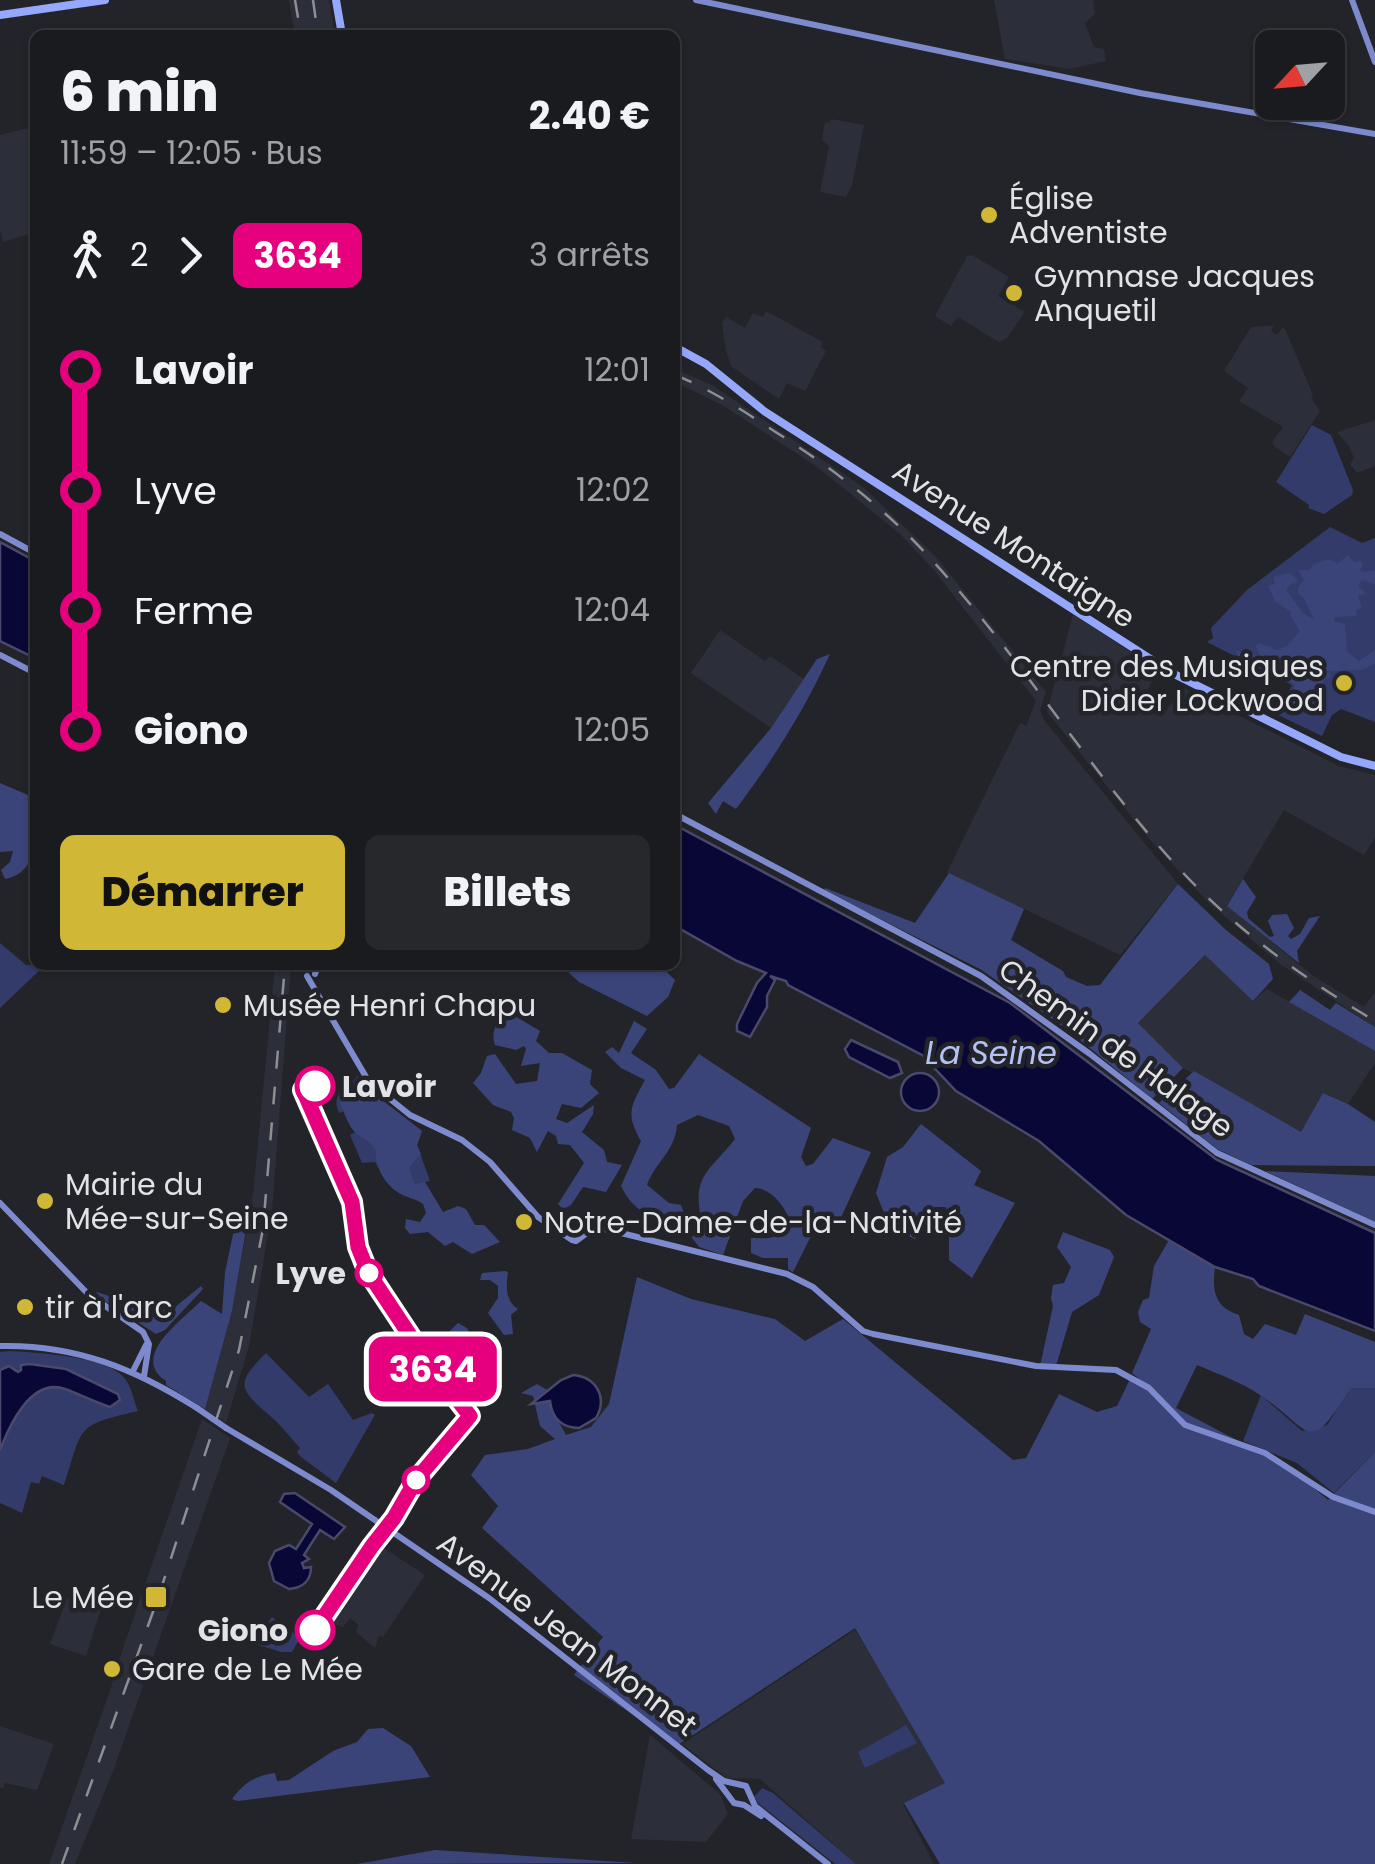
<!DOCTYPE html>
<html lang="fr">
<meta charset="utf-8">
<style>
:root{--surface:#1a1b1f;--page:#27282c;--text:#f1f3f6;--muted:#9fa1a4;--line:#38393d;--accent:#d1b736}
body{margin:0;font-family:Poppins,sans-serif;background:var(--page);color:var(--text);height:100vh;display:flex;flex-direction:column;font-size:38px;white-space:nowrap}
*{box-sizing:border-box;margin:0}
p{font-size:32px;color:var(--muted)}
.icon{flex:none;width:55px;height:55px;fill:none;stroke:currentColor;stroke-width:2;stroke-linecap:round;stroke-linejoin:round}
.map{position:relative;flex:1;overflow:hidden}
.details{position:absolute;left:30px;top:30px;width:650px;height:940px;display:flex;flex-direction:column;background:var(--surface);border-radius:15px;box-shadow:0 2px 8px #0004,0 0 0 2px var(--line)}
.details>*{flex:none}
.badge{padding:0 20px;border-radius:15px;font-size:35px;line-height:65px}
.needle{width:65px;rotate:244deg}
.controls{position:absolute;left:1255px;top:30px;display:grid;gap:20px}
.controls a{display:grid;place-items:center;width:90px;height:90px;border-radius:15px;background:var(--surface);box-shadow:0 2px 8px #0004,0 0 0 2px var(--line);font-size:50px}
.map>.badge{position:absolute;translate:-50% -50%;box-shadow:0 0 0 5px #fff}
.legs{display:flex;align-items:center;gap:15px;height:110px;padding:0 30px;font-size:32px}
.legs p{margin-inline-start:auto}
.head{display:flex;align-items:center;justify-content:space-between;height:170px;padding:0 30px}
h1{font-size:55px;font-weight:800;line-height:75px}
.action{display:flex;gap:20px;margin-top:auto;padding:20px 30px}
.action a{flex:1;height:115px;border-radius:15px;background:var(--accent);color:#111;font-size:40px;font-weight:800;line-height:115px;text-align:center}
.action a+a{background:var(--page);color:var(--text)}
ul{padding:0 30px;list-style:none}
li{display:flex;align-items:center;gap:35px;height:120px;font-size:38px}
li i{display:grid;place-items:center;width:15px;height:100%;margin:0 12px;background:currentColor}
li i::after{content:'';width:25px;height:25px;margin:-12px;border:8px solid;border-radius:50%;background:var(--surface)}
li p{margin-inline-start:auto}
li:first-child i{background:linear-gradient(#0000 50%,currentColor 0)}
li:last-child i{background:linear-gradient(currentColor 50%,#0000 0)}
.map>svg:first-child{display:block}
</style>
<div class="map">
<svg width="1375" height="1864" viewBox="0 0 1375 1864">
<rect width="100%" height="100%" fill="#232429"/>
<g fill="#2c2f39">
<polygon points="289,0 329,0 335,35 295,35"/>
<polygon points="994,0 1093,0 1095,14 1085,23 1094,47 1104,49 1106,61 1069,69 1005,59"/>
<polygon points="831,119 864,125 852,185 846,197 820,192 829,146 822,140 825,122 829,123"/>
<polygon points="33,127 35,232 3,242 0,229 0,135"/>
<polygon points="972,255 1009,277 998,296 1025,312 1007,338 999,342 958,317 951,326 935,316 967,256"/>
<polygon points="766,311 823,342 821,347 826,351 805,391 787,383 779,399 732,367 726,352 722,323 726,317 745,328 753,313 763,317"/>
<polygon points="1274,325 1271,331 1277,335 1283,327 1285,329 1313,395 1311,398 1320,411 1290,457 1275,447 1272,442 1283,427 1239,401 1248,388 1224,371 1251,327"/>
<polygon points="675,369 712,385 863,487 936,557 1046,692 1040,710 1044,720 1178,884 1120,955 947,872 1020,723 1026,726 1036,701 933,569 899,533 816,466 722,405 675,382"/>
<polygon points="1375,420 1375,466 1357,473 1350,464 1354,458 1349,446 1337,432"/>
<polygon points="1073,614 1159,671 1141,700 1162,715 1184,688 1339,766 1375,775 1375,838 1364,855 1284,810 1227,905 1312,975 1364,1007 1375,992 1375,1027 1280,964 1209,903 1152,842 1047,712"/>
<polygon points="720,630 765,661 770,656 804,679 771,728 691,673"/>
<polygon points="1206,955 1253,1001 1267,989 1375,1051 1375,1063 1348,1104 1323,1093 1302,1132 1183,1068 1138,1023"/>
<polygon points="275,965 291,965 272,1211 249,1346 226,1423 205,1409 232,1311 253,1195"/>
<polygon points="202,1419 230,1438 113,1771 75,1864 49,1864 113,1682 106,1679 105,1673 109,1661 118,1663"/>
<polygon points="379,1545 425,1575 383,1637 379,1636 375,1648 356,1632 358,1625 350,1618 343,1627 329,1623 327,1617"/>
<polygon points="67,1598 101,1609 86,1656 50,1644"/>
<polygon points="855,1630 951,1780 903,1804 934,1864 856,1864 760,1779 727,1778 682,1744"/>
<polygon points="0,1726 54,1744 37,1790 5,1783 3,1788 0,1788"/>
<polygon points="650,1735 720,1794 728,1814 706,1842 631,1839"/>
</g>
<g fill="#333b6a">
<polygon points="1312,425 1331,435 1353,490 1352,495 1324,514 1308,508 1309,505 1276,482"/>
<polygon points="1330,527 1362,543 1375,538 1375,722 1341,709 1332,715 1322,736 1278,715 1292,685 1207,642 1213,638 1211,628 1247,590"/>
<polygon points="0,943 26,965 45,965 0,1008"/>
<path d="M358 1076 372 1093 422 1131 417 1145 430 1181 404 1187 390 1170 381 1172 375 1162 362 1163 350 1135 355 1132 344 1111 339 1113C330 1092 347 1090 358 1076Z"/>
<path d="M11 1351C38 1353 110 1356 126 1380 132 1389 134 1401 138 1411 74 1426 84 1425 64 1485L42 1476 39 1484 31 1482 22 1513 0 1503V1352Z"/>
<path d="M266 1353 309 1397 328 1384 353 1420 372 1413 375 1415 336 1483 301 1457 297 1452 300 1448C289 1436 281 1425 268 1414 238 1388 236 1383 266 1353Z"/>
<polygon points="1351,1388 1375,1388 1375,1452 1334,1493 1297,1463 1243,1441 1261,1395 1302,1431 1327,1425"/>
<polygon points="272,1617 300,1638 292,1652 281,1652 243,1640 254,1625 262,1631"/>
<polygon points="906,1725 917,1743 865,1768 858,1752"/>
<polygon points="762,1788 773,1793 856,1864 835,1864 759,1804 754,1797"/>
</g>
<g fill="#3b4479">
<polygon points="1347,555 1355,562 1360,561 1363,565 1360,570 1363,572 1375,570 1375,584 1362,580 1358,586 1366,593 1358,596 1362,608 1356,610 1357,616 1335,617 1334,621 1345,624 1347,651 1359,661 1375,650 1375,664 1362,670 1328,671 1331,677 1324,680 1319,693 1312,697 1302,693 1304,698 1301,708 1292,712 1289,707 1294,702 1290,695 1295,687 1293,683 1260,668 1255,661 1238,657 1236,651 1259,656 1256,645 1260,643 1277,650 1288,645 1300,631 1291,617 1291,612 1275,601 1268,586 1275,584 1273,577 1291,573 1298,582 1291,584 1286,590 1303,613 1314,620 1304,598 1298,594 1298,587 1304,580 1298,570 1309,570 1314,564 1328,559 1338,564"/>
<path d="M830 654C805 709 773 760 736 809L723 801 716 814 708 803 771 728 817 659Z"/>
<path d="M0 783 35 798C35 827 43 872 5 879L1 870 10 862 13 851 0 852Z"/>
<polygon points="949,873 1024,909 1011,940 1063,971 1066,977 1087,986 1100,985 1178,884 1226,930 1269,964 1273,979 1253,1001 1205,955 1138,1023 1183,1068 1152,1099 1068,1030 980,969 824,891 825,888 915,923"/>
<polygon points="1243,879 1256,897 1247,912 1248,918 1270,937 1274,936 1268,921 1272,915 1287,914 1294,928 1288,936 1291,939 1300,934 1309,918 1320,916 1297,951 1299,963 1227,906"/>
<polygon points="568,965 659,965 675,980 668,997 647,1016 579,982 567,971"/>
<polygon points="1300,990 1330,1010 1336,1003 1375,1027 1375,1051 1289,1002"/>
<path d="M505 1010 540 1031 536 1041 549 1053H562L592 1070 590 1084 599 1093 581 1108 562 1104 556 1119 567 1123 594 1105 593 1114 582 1132 604 1150 607 1162 622 1165 606 1192 583 1187 571 1205 563 1209 558 1204 584 1163 570 1145 558 1144 556 1136 548 1131 537 1152 530 1138 512 1130 514 1118 511 1112 493 1105 473 1083 481 1073 487 1056 495 1054 516 1084 537 1081 540 1063 521 1066 526 1049 524 1046 516 1050 495 1045C490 1032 498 1021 505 1010Z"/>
<path d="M634 1021 647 1029 631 1053 656 1070 669 1089 674 1088 699 1054 811 1128 801 1157 806 1166 813 1164 833 1138 871 1152 839 1222 825 1215 817 1224 793 1272 788 1269V1258H763L751 1253V1238C774 1239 780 1239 789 1218 783 1204 770 1188 755 1188L743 1201 723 1255 699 1247 692 1238 701 1218C692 1175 710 1171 735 1139L729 1126 698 1115 677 1125C675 1152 655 1162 647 1185L669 1203 681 1205 685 1216C659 1226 632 1211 621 1186L641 1141C625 1113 631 1106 645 1080L621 1068 605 1052 612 1047 619 1053Z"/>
<polygon points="1194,1071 1301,1132 1323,1093 1348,1104 1375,1122 1375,1166 1251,1165 1217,1149 1159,1103"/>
<path d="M356 1080 422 1131 417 1145 421 1154 409 1168 415 1184 425 1182 443 1212 458 1206 466 1209 475 1225H484L500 1242 472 1254 453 1242 445 1246 428 1232 410 1234 405 1228 406 1219 420 1222 426 1213 423 1204C415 1198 407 1198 399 1193 385 1185 374 1165 376 1150 370 1140 365 1140 357 1134 349 1128 344 1112 340 1103Z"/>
<polygon points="921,1124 981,1171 974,1185 1015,1203 972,1278 949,1260 949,1212 945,1207 935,1207 915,1239 890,1228 876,1193 887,1157 903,1147"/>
<polygon points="1265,1171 1375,1176 1375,1222"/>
<path d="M252 1195 232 1311 205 1409 166 1385V1381C129 1357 182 1320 201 1301L222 1314 225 1272 235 1225 245 1227Z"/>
<polygon points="1063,1232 1110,1250 1114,1257 1099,1295 1072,1312 1056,1366 1040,1366 1053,1306 1051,1298 1053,1285 1064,1283 1071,1267 1057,1247"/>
<path d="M1169 1240 1215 1267C1212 1290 1214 1307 1239 1315L1244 1334 1253 1339 1265 1324 1296 1335 1305 1314 1375 1342V1388H1351C1306 1459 1313 1430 1260 1395 1241 1382 1218 1374 1197 1365L1176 1408 1265 1455 1298 1475 1328 1500 1375 1452V1864H940L904 1803 945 1783 855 1628 678 1745 574 1675 603 1637 482 1528 498 1506 471 1475 485 1455 528 1449 555 1439 540 1426 533 1396 521 1393 537 1384 547 1390 555 1415 566 1435 591 1427 609 1404 637 1277 691 1299 775 1319 805 1341 843 1319 1013 1460 1026 1458 1059 1394 1097 1412 1117 1406 1130 1379 1160 1396 1132 1373 1151 1329 1140 1322 1138 1312 1143 1300 1149 1298 1154 1266Z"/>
<path d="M505 1271 508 1272C506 1286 505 1301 518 1309L511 1315 513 1334 504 1335 488 1313 498 1298V1286L490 1280H480L482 1273Z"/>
<polygon points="201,1286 203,1289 165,1330 156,1334 95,1295 97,1292 159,1313 168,1307 174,1308"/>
<polygon points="458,1323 467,1328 470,1335 462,1359 452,1357 448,1364 456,1377 448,1385 425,1355"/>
<path d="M383 1728 411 1746 430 1777 238 1801 232 1799C244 1783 254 1776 275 1773L277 1781 289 1780 333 1751 357 1742 368 1729Z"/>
<polygon points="435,1850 636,1863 357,1864"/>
</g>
<g fill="#090736" stroke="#4a496b" stroke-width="2.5">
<polygon points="0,542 35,561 35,658 0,641"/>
<polygon points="675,825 1010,1003 1217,1160 1375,1233 1375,1331 1259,1286 1253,1279 1215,1267 1126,1215 1039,1141 956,1091 922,1055 788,985 786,981 770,976 775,980 767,996 767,1007 750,1037 737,1031 737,1024 757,983 766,973 737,961 675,926"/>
<polygon points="851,1040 898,1062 902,1073 890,1078 849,1057 845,1049"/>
<circle cx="920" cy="1092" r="19"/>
<path d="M30 1364 66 1369 118 1394 120 1400 110 1407C95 1402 79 1394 65 1389 31 1377 9 1426 0 1450V1370L9 1366 18 1372 21 1370V1365Z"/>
<path d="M573 1375C596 1377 608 1397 596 1418L579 1428C562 1428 552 1418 550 1401L531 1404 561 1380Z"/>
<path d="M295 1493 345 1527 334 1539 320 1530 304 1555 309 1559 302 1563 304 1568 311 1567C311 1581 302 1588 289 1589L274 1581 269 1563 275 1551 289 1545 296 1549 312 1524 280 1502 284 1494Z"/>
</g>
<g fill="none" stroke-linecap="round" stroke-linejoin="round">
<g stroke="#7d8bce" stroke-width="6">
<polyline points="696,0 1140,93 1375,134"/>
<polyline points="1352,0 1375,62"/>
<polyline points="0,534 35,553"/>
<polyline points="0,655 35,673"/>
<polyline points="675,814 981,976 1090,1054 1217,1153 1375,1225"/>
<polyline points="315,974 318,965"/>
<polyline points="307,976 369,1082 410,1115 462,1140 490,1162 538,1217 572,1240 576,1241 591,1230 605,1229 787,1274 813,1287 863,1331 873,1334 1036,1366 1116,1370 1149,1388 1185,1425 1265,1453 1333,1497 1375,1512"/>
<polyline points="0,1203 88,1294 143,1332 149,1344 144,1376"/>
<path d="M0 1346C75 1344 135 1369 197 1408"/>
<polyline points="133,1371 146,1345"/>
<polyline points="226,1428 331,1490 489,1598 708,1770 724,1781 746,1786 755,1806 828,1864"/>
<polyline points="716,1779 734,1803 744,1805 761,1816"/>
</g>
<g stroke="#96a8fe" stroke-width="8">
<polyline points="336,0 342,35"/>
<polyline points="0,15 105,0"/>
<polyline points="675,347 706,364 764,411 1174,674 1341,757 1375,766"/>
</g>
<g stroke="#8e8f93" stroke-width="2.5" stroke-dasharray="18 18" stroke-linecap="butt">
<polyline points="295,0 301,35"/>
<polyline points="313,0 318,35"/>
<path d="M675 375C710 389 742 410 774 431 823 462 870 497 911 538 1008 637 1080 759 1173 862 1231 926 1301 977 1375 1021"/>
<polyline points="62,1864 158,1598 239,1350 263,1229 285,965"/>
</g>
<polyline stroke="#7d8bce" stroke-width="6" points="197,1408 226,1428"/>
</g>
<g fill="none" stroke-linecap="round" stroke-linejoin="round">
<defs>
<polyline id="line-1" points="315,1086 303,1090 352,1202 358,1247 368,1272 423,1355 470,1416 416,1480 394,1518 372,1546 315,1630"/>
</defs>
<use href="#line-1" stroke="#fff" stroke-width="22"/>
<use href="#line-1" stroke="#e6007e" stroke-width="15"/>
</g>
<g fill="#d1b736" stroke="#232429" stroke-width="4">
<circle cx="989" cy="215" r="10"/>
<circle cx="1014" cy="293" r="10"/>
<circle cx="1344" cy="683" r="10"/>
<circle cx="223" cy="1005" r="10"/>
<circle cx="45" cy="1201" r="10"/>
<circle cx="524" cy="1222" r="10"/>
<circle cx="25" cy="1307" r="10"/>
<rect x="144" y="1585" width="24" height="24" rx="5"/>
<circle cx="112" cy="1669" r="10"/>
</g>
<g fill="#fff" stroke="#e6007e" stroke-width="5">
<circle cx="315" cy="1086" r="18"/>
<circle cx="369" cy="1273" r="12"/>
<circle cx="416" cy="1480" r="12"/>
<circle cx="315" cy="1630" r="18"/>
</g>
<g text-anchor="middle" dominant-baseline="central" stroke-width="9" stroke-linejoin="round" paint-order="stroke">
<g font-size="30" fill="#e2e3e6" stroke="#232429" text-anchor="start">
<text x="1009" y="198">Église<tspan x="1009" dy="34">Adventiste</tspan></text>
<text x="1034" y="276">Gymnase Jacques<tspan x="1034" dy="34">Anquetil</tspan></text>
<text x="1324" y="666" text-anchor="end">Centre des Musiques<tspan x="1324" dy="34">Didier Lockwood</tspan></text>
<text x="243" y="1005">Musée Henri Chapu</text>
<text x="65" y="1184">Mairie du<tspan x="65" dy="34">Mée-sur-Seine</tspan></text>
<text x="544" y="1222">Notre-Dame-de-la-Nativité</text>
<text x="45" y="1307">tir à l'arc</text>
<text x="134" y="1597" text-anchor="end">Le Mée</text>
<text x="132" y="1669">Gare de Le Mée</text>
</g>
<g font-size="30" fill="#e2e3e6" stroke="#232429">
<text transform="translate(1014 544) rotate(33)">Avenue Montaigne</text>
<text transform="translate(1116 1048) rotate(36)">Chemin de Halage</text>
<text transform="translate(567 1634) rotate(37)">Avenue Jean Monnet</text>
</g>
<g font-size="30" font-weight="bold" fill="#e2e3e6" stroke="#232429" text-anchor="end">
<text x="342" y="1086" text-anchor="start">Lavoir</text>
<text x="346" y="1273">Lyve</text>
<text x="288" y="1630">Giono</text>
</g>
<g font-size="32" font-style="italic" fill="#b6c1f3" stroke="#232429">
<text x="991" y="1052">La Seine</text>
</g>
</g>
</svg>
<div class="controls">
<a><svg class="needle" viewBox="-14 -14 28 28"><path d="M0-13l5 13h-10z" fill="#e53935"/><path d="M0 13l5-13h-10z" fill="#9fa1a4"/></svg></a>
</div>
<b class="badge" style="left:433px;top:1369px;background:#e6007e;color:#fff">3634</b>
<section class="details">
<div class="head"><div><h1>6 min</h1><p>11:59 – 12:05 · Bus</p></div><b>2.40 €</b></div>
<div class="legs"><svg class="icon" aria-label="walk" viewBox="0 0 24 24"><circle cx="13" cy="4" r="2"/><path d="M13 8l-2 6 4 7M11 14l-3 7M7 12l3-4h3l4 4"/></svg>2<svg class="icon" aria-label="forward" viewBox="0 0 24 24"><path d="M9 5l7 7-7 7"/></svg><b class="badge" style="background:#e6007e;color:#fff">3634</b><p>3 arrêts</p></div>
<ul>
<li><i style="color:#e6007e"></i><b>Lavoir</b><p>12:01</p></li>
<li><i style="color:#e6007e"></i><span>Lyve</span><p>12:02</p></li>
<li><i style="color:#e6007e"></i><span>Ferme</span><p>12:04</p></li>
<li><i style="color:#e6007e"></i><b>Giono</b><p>12:05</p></li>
</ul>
<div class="action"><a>Démarrer</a><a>Billets</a></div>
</section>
</div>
